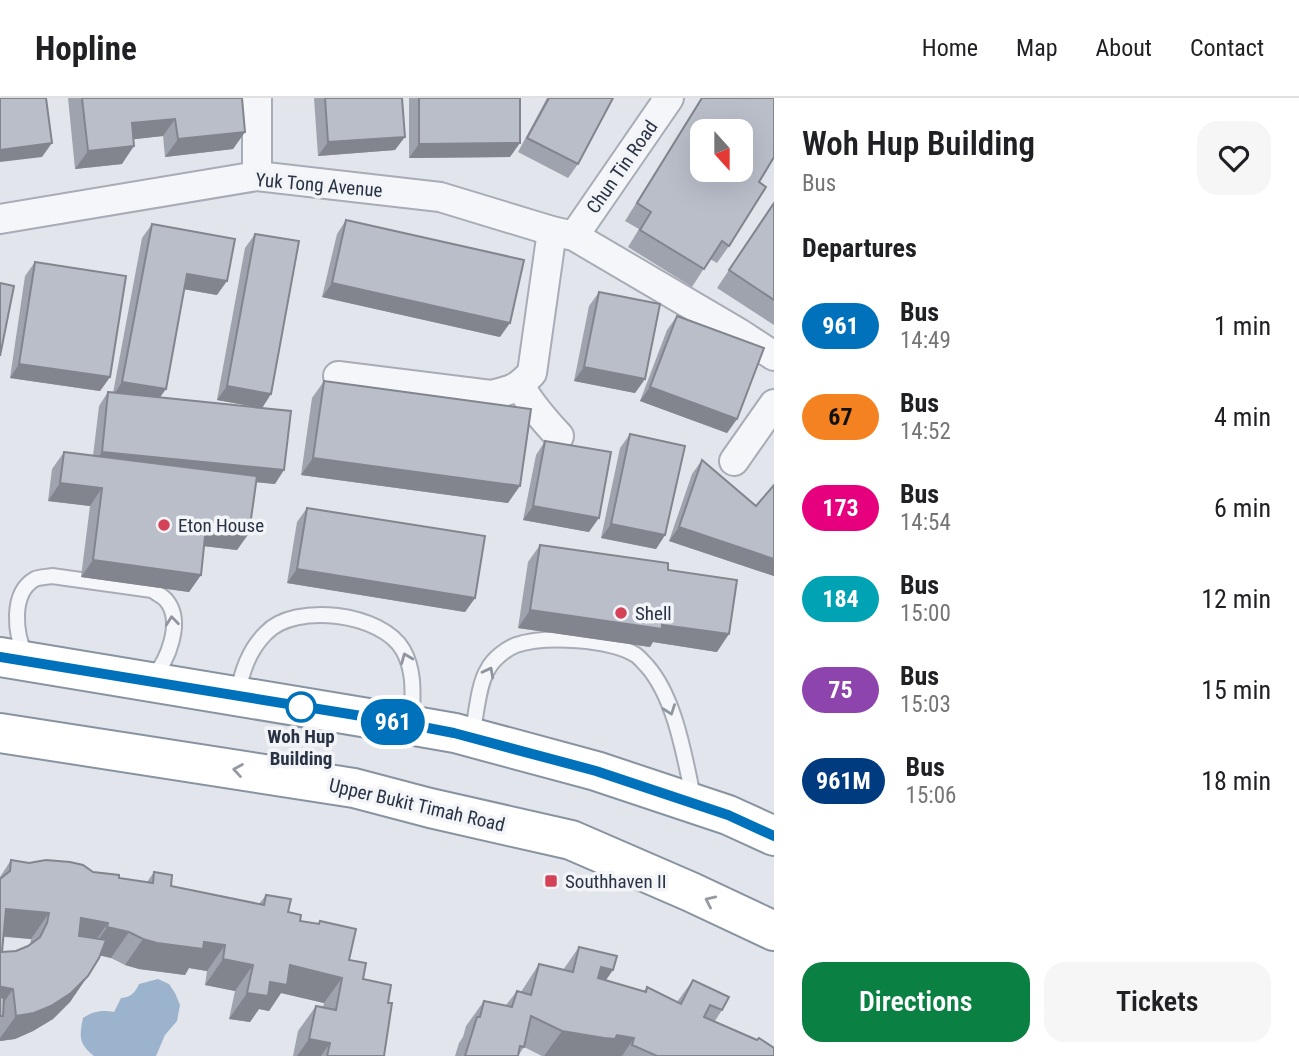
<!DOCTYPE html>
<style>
:root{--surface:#fff;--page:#f6f6f6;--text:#202124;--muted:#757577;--line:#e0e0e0;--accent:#0b8043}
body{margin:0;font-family:"Roboto Condensed",sans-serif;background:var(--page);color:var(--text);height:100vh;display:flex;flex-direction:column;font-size:26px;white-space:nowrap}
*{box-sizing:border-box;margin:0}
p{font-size:23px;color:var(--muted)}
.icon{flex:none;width:38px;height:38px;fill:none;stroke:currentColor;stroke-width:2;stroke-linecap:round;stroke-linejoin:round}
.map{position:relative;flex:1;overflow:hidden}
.panel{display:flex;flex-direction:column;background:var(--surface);width:525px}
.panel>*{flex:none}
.badge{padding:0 14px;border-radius:23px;font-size:24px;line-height:46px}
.needle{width:46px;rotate:159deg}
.fabs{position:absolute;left:690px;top:21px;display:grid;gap:14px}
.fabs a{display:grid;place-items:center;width:63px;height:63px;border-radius:14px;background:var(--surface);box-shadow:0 7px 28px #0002;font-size:35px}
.map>.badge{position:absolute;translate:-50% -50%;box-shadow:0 0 0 4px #fff}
h2{padding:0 28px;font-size:26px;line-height:63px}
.round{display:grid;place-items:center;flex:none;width:74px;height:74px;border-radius:21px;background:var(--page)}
.overview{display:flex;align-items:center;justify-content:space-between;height:119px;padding:0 28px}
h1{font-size:33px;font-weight:600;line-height:52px}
.action{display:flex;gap:14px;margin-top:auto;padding:14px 28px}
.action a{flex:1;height:80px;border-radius:21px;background:var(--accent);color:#fff;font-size:28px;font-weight:600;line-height:80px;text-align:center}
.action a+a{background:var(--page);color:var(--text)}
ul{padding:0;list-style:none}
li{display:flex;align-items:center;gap:21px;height:91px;padding:0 28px}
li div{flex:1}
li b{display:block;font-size:26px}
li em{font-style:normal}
li .badge{min-width:77px;font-weight:700;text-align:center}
header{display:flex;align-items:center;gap:42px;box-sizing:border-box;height:98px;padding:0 35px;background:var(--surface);border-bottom:2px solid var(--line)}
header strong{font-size:33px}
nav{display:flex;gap:38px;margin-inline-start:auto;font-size:24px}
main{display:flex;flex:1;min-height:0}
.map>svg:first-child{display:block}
</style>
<header>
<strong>Hopline</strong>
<nav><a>Home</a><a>Map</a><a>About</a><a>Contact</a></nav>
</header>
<main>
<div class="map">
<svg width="774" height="958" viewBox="0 0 774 958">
<rect width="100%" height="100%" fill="#e2e5eb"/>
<path fill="#9bb3cc" d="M158 881 169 886 175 895 180 907 177 923 165 937 156 958H94C79 946 79 939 83 920 94 913 101 912 114 914L121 900C131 899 135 895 139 886Z"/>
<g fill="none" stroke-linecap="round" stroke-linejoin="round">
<defs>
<g id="service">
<path d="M26 558C15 537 10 495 35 481 40 479 47 479 52 478L152 492C156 495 163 498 166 502 184 523 168 563 152 580"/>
<path d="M237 598C242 574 248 553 266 535 295 504 382 515 403 552 416 575 412 600 412 626"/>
<path d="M472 638C476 620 478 586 488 571 493 561 506 551 516 547 545 537 610 541 636 557 640 560 644 565 647 568 676 601 685 662 694 703"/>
</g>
<g id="minor">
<polyline points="257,0 257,78"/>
<polyline points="0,121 257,78 440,99 552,133 574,138 739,235 774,258"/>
<polyline points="574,138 669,0"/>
<path d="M338 278 491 297C512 292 517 291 532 275L552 133"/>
<path d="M520 288C531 307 544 322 559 338"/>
<polyline points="734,363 774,306"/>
</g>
<g id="trunk">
<polyline points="0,559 386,623 455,635 596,673 728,717 774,738"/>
<polyline points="0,635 354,690 430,710 571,742 691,794 774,833"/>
</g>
</defs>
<use href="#service" stroke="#a7acb6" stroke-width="18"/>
<use href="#minor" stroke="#a7acb6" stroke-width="32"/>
<use href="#trunk" stroke="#8893a2" stroke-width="42"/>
<use href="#service" stroke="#f5f6f9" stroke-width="14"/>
<use href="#minor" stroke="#f5f6f9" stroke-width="28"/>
<use href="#trunk" stroke="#fff" stroke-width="38"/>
</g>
<g fill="#9fa3ad" fill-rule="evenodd">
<polygon points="68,0 242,0 245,34 233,51 165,59 163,38 133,41 122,66 75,71"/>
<polygon points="314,0 402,0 395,52 318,58"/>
<polygon points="409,0 520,0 510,59 409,60"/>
<polygon points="547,0 613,0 578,66 568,80 518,54"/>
<polygon points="701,0 774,0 759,84 729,148 717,165 710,161 692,189 628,149 639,131 625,123"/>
<polygon points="774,104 774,227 717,190"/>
<polygon points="346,122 500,239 322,199 337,136"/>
<polygon points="152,126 217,197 184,191 160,299 261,310 217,302 245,150 255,136 271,296 262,310 275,386 256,384 249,435 237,452 204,448 201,477 189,494 81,479 90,408 48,403 52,371 64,354 93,358 99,308 108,294 113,295 142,140"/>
<polygon points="35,164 110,279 100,293 10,280 25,178"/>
<polygon points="599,194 645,281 635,295 574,283 589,208"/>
<polygon points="677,218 737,321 727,335 640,303 667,232"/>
<polygon points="324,283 508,405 301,377 312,300"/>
<polygon points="630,336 665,437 656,451 601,440 620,350"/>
<polygon points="545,343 589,434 523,422 536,357"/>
<polygon points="702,362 756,408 774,387 774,478 669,443 692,376"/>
<polygon points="307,410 475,500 465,514 287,485 297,424"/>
<polygon points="540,447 668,472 717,554 653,544 650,549 518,530 528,464"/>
<path d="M11 762 93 774 119 780 147 784 154 774 171 788 259 806 266 797 300 823 318 826 320 823 363 881 388 905 384 958H293L298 933 316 908 323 909 324 905 281 895 269 913 259 911 250 924 229 921 235 893 205 887 207 873 189 870 185 877 139 871 125 867 111 860 100 857 70 904 53 921 33 933 15 941 0 943V779ZM4 839 31 841 30 847 16 853 2 854Z"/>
<polygon points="579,849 606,882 644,893 647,889 677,904 693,882 722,912 715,923 774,958 542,958 524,949 518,958 455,958 459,945 463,939 466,928 484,903 506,907 517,893 521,894 539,866 563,872"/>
</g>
<g fill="#82858d">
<polygon points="175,21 163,38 119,43 132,25"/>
<polygon points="245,34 233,51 165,59 178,41"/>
<polygon points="405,39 395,52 318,58 328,44"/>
<polygon points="52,45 42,59 0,64 0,52"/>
<polygon points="520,45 510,59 409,60 419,46"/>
<polygon points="134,48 122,66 75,71 88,53"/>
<polygon points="187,176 227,183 217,197 177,190"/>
<polygon points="332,185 510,225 500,239 322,199"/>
<polygon points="19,266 110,279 100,293 10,280"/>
<polygon points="584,269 645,281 635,295 574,283"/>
<polygon points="122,284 166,291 156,305 113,298"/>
<polygon points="227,288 271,296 262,310 217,302"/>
<polygon points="650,289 737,321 727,335 640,303"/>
<polygon points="102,354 284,372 275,386 92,368"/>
<polygon points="313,360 520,388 508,405 301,377"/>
<polygon points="60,385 102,390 90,408 48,403"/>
<polygon points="533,408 599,420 589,434 523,422"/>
<polygon points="611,426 665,437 656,451 601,440"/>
<polygon points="206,429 249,435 237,452 194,447"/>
<polygon points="679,429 774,461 774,478 669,443"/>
<polygon points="93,462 201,477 189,494 81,479"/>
<polygon points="297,471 475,500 465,514 287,485"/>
<polygon points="530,512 662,527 729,536 717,554 653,544 650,549 518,530"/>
<polygon points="6,811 49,815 31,841 0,838"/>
<polygon points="81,820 108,825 90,851 63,846"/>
<polygon points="107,829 129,834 111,860 89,855"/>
<polygon points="143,841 204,844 225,847 207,873 189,870 185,877 139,871 125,867"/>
<polygon points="223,861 253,867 235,893 205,887"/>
<polygon points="290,867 342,880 324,905 281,895 269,913 259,911 250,924 229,921 247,895 270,884"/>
<polygon points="601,869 613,872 595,898"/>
<polygon points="88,878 70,904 53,921 33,933 15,941 0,943 0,940 16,918"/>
<polygon points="2,889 13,891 0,910"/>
<polygon points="562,933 617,937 634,940 622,958 544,958"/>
<polygon points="309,941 330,945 321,958 297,958"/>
</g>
<g fill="#b9bec9" stroke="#82858d" stroke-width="2" fill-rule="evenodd">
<polygon points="0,0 46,0 52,45 0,52"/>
<polygon points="82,0 242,0 245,34 178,41 175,21 132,25 134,48 88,53"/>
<polygon points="325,0 402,0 405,39 328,44"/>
<polygon points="419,0 520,0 520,45 419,46"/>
<polygon points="549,0 613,0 578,66 527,40"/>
<path d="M702 0H774V59L759 84 766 89 729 148 722 143 704 171 640 132 651 114 637 105ZM702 33H740V72H702Z"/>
<polygon points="774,105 774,202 729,172"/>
<polygon points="346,122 524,162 510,225 332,185"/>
<polygon points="152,126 235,141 227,183 187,176 166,291 122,284"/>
<polygon points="255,136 299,143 271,296 227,288"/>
<polygon points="35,164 126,178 110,279 19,266"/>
<polygon points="0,185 14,188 0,258"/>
<polygon points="599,194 660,206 645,281 584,269"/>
<polygon points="677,218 764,250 737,321 650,289"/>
<polygon points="324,283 531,311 520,388 313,360"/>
<polygon points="108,294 291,313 284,372 102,354"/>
<polygon points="630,336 685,348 665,437 611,426"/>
<polygon points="545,343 611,354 599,420 533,408"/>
<polygon points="64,354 257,378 249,435 206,429 201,477 93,462 102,390 60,385"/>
<polygon points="702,362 756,408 774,387 774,461 679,429"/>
<polygon points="307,410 485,438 475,500 297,471"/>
<polygon points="540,447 668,465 668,472 737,482 729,536 662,527 662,531 530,512"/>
<path d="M11 762 29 765 46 762 70 764 83 767 93 774 119 777V780L153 785 154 774 172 777 171 788 264 807 266 797 291 801 288 814 301 817 300 823 319 826 320 823 356 831 349 862 366 865 363 881 391 887 388 905H392L384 958H327L330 945 309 941 316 908 336 912 342 880 290 867 287 887 270 884 268 898 247 895 253 867 223 861 225 847 204 844 203 851 157 845 143 841 129 834 107 829 108 825 81 820 79 838 106 842 99 860 88 878 71 895 51 908 34 915 16 918 13 891 2 889 1 899 4 900 3 918H0V781L10 773ZM6 811 49 815 47 825 40 839 28 848 16 853 2 854Z"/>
<polygon points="579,849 617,858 613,872 601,869 598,880 646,894 647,889 681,906 693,882 729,899 722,912 710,907 704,919 757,942 759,940 774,950 774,958 657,958 632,947 634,940 617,937 615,941 604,940 562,933 531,918 524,949 520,948 518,958 465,958 477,919 480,919 484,903 512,909 517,893 531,897 539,866 573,874"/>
</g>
<defs><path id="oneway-chevron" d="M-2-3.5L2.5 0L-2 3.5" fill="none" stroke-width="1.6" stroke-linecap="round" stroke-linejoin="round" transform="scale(1.75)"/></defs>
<g stroke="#8f949e">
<use href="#oneway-chevron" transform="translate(172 523) rotate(-96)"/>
<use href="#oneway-chevron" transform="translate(406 560) rotate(-112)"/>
<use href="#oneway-chevron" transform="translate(489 574) rotate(-62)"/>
<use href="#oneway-chevron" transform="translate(670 612) rotate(70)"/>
</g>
<g stroke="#9499a2">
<use href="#oneway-chevron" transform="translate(238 672) rotate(-171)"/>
<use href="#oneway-chevron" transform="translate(710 803) rotate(-155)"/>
</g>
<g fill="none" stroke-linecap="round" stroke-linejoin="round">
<defs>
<polyline id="line" points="0,559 386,622 454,635 596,673 728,717 774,738"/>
</defs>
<use href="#line" stroke="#fff" stroke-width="16"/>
<use href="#line" stroke="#0072bc" stroke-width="10"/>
</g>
<g fill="#d44258" stroke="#f2f4f8" stroke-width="2.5">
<circle cx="164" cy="427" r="7"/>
<circle cx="621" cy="515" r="7"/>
<rect x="544" y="776" width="14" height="14" rx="3.5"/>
</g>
<circle fill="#fff" stroke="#0072bc" stroke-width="3.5" cx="301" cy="609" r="14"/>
<g text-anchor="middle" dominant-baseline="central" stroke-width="7" stroke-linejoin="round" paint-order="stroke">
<g font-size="19" fill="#293344" stroke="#f2f4f8">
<text transform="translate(622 69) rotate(-55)">Chun Tin Road</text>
<text transform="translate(319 87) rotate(5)">Yuk Tong Avenue</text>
<text transform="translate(417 707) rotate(13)">Upper Bukit Timah Road</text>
</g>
<g font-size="19" fill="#293344" stroke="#f2f4f8" text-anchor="start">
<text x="178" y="427">Eton House</text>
<text x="635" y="515">Shell</text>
<text x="565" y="783">Southhaven II</text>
</g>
<g font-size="19" font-weight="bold" fill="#293344" stroke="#f2f4f8">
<text x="301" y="638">Woh Hup<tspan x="301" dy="22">Building</tspan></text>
</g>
</g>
</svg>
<div class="fabs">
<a><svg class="needle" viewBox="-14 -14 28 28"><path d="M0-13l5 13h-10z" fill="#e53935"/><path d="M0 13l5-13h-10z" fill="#757577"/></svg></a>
</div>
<b class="badge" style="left:393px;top:624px;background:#0072bc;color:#fff">961</b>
</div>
<section class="panel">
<div class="overview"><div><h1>Woh Hup Building</h1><p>Bus</p></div><a class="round"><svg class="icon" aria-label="heart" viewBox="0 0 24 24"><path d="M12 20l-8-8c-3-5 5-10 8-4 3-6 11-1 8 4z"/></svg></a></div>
<h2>Departures</h2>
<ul>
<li><span class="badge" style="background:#0072bc;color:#fff">961</span><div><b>Bus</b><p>14:49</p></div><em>1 min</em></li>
<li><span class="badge" style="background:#f58220;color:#111">67</span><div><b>Bus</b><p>14:52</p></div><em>4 min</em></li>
<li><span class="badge" style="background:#e6007e;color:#fff">173</span><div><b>Bus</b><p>14:54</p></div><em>6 min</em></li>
<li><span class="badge" style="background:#00a3b4;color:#fff">184</span><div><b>Bus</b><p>15:00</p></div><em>12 min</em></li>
<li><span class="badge" style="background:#8e44ad;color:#fff">75</span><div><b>Bus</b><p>15:03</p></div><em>15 min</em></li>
<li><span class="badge" style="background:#003b80;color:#fff">961M</span><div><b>Bus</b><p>15:06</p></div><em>18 min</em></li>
</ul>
<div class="action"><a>Directions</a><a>Tickets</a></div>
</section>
</main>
